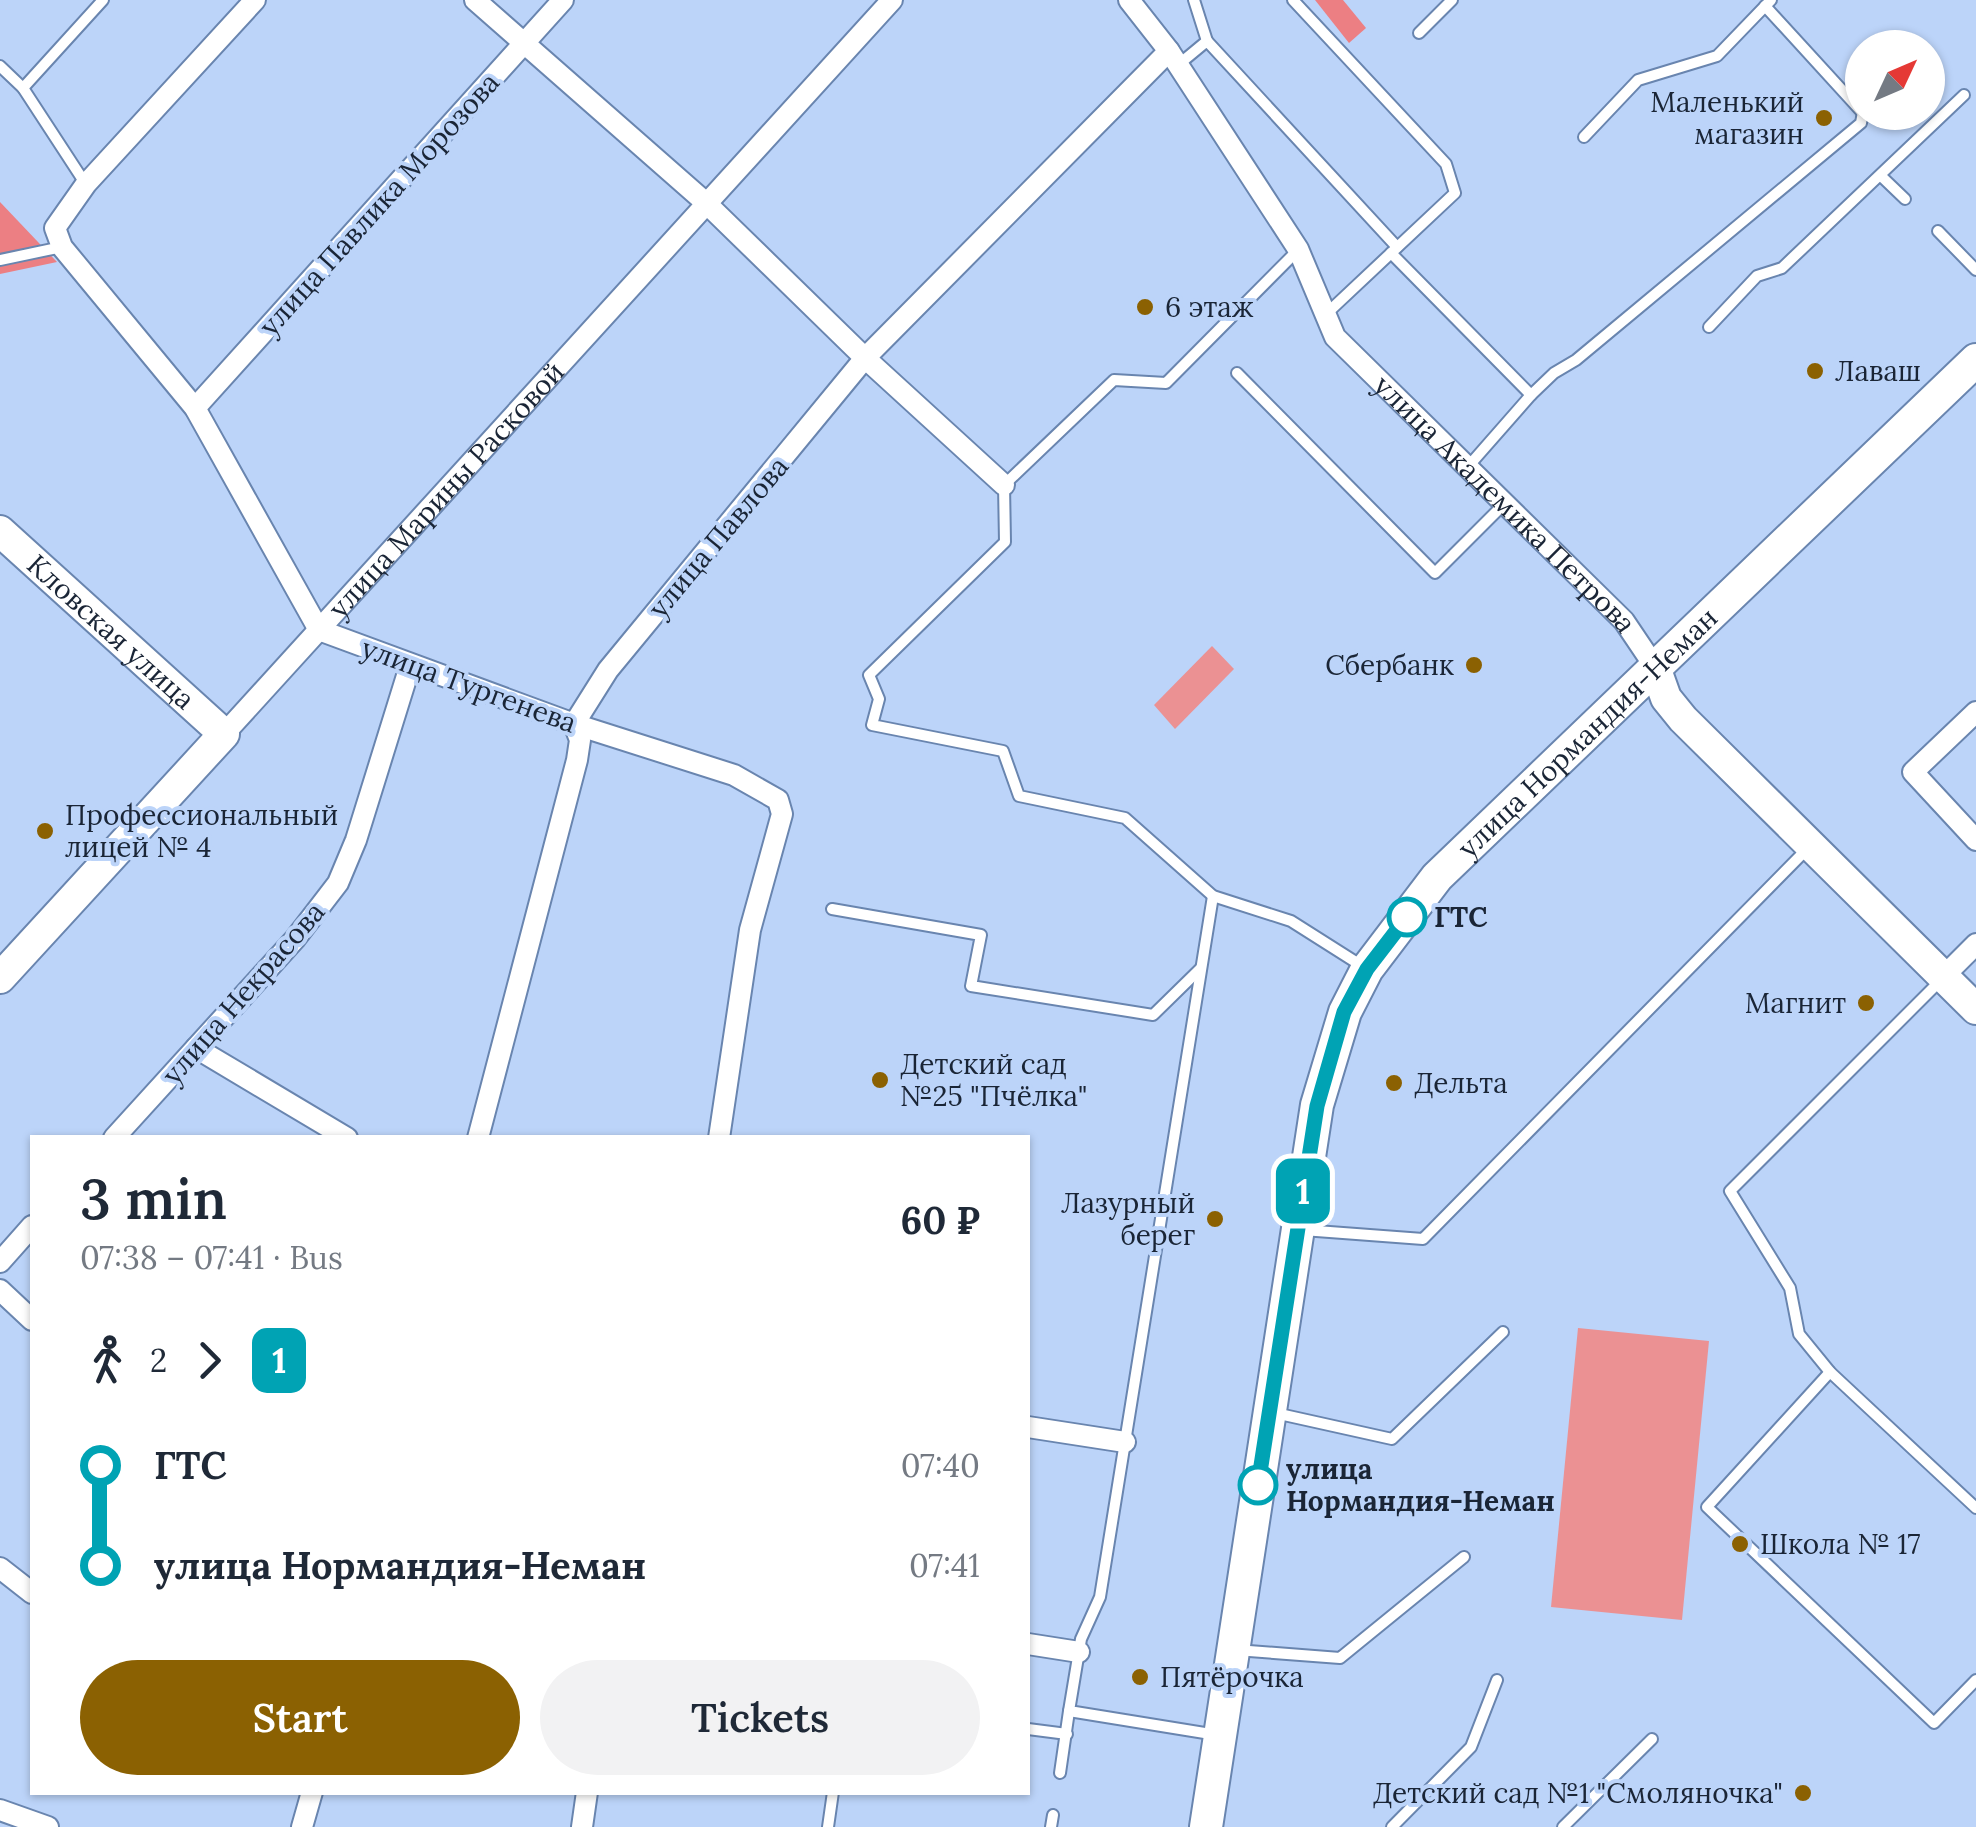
<!DOCTYPE html>
<meta charset="utf-8">
<style>
:root{--surface:#fff;--page:#f2f2f3;--text:#1f2937;--muted:#747a83;--accent:#8b6102}
body{margin:0;font-family:Lora,serif;background:var(--page);color:var(--text);height:100vh;display:flex;flex-direction:column;font-size:38px;white-space:nowrap}
*{box-sizing:border-box;margin:0}
p{font-size:32px;color:var(--muted)}
.icon{flex:none;width:55px;height:55px;fill:none;stroke:currentColor;stroke-width:2;stroke-linecap:round;stroke-linejoin:round}
.map{position:relative;flex:1;overflow:hidden}
.sheet{position:absolute;left:30px;top:1135px;width:1000px;height:660px;display:flex;flex-direction:column;background:var(--surface);border-radius:0px;box-shadow:0 2px 8px #0004}
.sheet>*{flex:none}
.badge{padding:0 20px;border-radius:15px;font-size:35px;line-height:65px}
.needle{width:65px;rotate:46deg}
.buttons{position:absolute;left:1845px;top:30px;display:grid;gap:20px}
.buttons a{display:grid;place-items:center;width:100px;height:100px;border-radius:50%;background:var(--surface);box-shadow:0 2px 8px #0004;font-size:50px}
.map>.badge{position:absolute;translate:-50% -50%;box-shadow:0 0 0 5px #fff}
.legs{display:flex;align-items:center;gap:15px;height:110px;padding:0 50px;font-size:32px}
.legs p{margin-inline-start:auto}
.overview{display:flex;align-items:center;justify-content:space-between;height:170px;padding:0 50px}
h1{font-size:55px;font-weight:600;line-height:75px}
.primary-button{display:flex;gap:20px;margin-top:auto;padding:20px 50px}
.primary-button a{flex:1;height:115px;border-radius:60px;background:var(--accent);color:#fff;font-size:40px;font-weight:600;line-height:115px;text-align:center}
.primary-button a+a{background:var(--page);color:var(--text)}
ul{padding:0 50px;list-style:none}
li{display:flex;align-items:center;gap:35px;height:100px;font-size:38px}
li i{display:grid;place-items:center;width:15px;height:100%;margin:0 12px;background:currentColor}
li i::after{content:'';width:25px;height:25px;margin:-12px;border:8px solid;border-radius:50%;background:var(--surface)}
li p{margin-inline-start:auto}
li:first-child i{background:linear-gradient(#0000 50%,currentColor 0)}
li:last-child i{background:linear-gradient(currentColor 50%,#0000 0)}
.map>svg:first-child{display:block}
</style>
<div class="map">
<svg width="1976" height="1827" viewBox="0 0 1976 1827">
<rect width="100%" height="100%" fill="#bcd4f9"/>
<g fill="#eb9193">
<polygon points="1212,646 1234,669 1175,729 1154,705"/>
<polygon points="1578,1328 1709,1341 1682,1620 1551,1607"/>
</g>
<g fill="#ec7f83">
<polygon points="1315,0 1343,0 1366,28 1349,43"/>
<polygon points="0,202 57,262 0,274"/>
</g>
<g fill="none" stroke-linecap="round" stroke-linejoin="round">
<defs>
<g id="lane">
<polyline points="1194,0 1207,41"/>
<polyline points="1293,0 1446,164 1455,193 1324,316"/>
<polyline points="1765,6 1862,112"/>
<polyline points="1419,33 1452,0"/>
<polyline points="1178,65 1207,41 1397,247"/>
<polyline points="0,66 23,88 85,183"/>
<polyline points="23,88 103,0"/>
<polyline points="1584,137 1638,80 1717,56 1771,0"/>
<polyline points="1881,176 1905,199"/>
<polyline points="1938,231 1976,270"/>
<polyline points="1298,250 1166,383 1114,380 1004,485 1005,542 869,675 879,699 872,725 1003,751 1019,796 1125,818 1213,896 1291,921 1362,966"/>
<polyline points="1391,253 1531,395"/>
<polyline points="0,260 62,247"/>
<polyline points="1709,327 1757,276 1782,268 1964,95"/>
<polyline points="1237,373 1435,573 1504,504"/>
<polyline points="1466,469 1531,395 1554,373 1576,360 1861,123 1863,112"/>
<polyline points="1213,896 1100,1597 1081,1639 1069,1711 1217,1735"/>
<polyline points="832,909 981,935 971,986 1153,1015 1200,969"/>
<polyline points="1942,979 1730,1191 1790,1288 1799,1334 1830,1372 1976,1508"/>
<polyline points="1303,1230 1423,1239 1807,849"/>
<polyline points="1830,1372 1707,1507 1934,1723 1976,1680"/>
<polyline points="1275,1413 1392,1439 1503,1332"/>
<polyline points="1236,1650 1340,1658 1464,1557"/>
<polyline points="1028,1729 1067,1734"/>
<polyline points="1060,1773 1069,1711"/>
<polyline points="828,1827 833,1792"/>
<polyline points="1051,1827 1053,1815"/>
<polyline points="1392,1827 1471,1747 1497,1680"/>
<polyline points="1563,1827 1652,1739"/>
</g>
<g id="street">
<polyline points="255,0 86,184 55,228 62,247 195,408 319,630 574,724 734,775 778,800 782,814 750,930 719,1138"/>
<polyline points="475,0 705,202 865,358 1004,485"/>
<path id="s1" d="M1129 0 1169 51 1298 249 1335 337 1624 621 1655 667"/>
<polyline points="195,408 563,0"/>
<polyline points="1976,712 1913,772 1976,840"/>
<path id="s2" d="M224 734 892 0"/>
<polyline points="1943,977 1976,944"/>
<polyline points="196,1048 347,1138"/>
<polyline points="114,1138 295,939 338,883 356,840 410,666"/>
<polyline points="478,1138 577,760 580,740 574,724 608,670 865,358 1169,51"/>
<polyline points="0,1262 32,1226"/>
<polyline points="0,1290 32,1320"/>
<polyline points="1028,1427 1125,1442"/>
<polyline points="0,1568 32,1593"/>
<polyline points="1028,1644 1079,1652"/>
<polyline points="0,1810 48,1827"/>
<polyline points="302,1827 312,1792"/>
<polyline points="582,1827 587,1792"/>
</g>
<g id="secondary">
<path id="s3" d="M0 531 224 734 0 978"/>
<polyline points="1655,667 1666,698 1683,719 1976,1009"/>
</g>
<g id="primary">
<path id="s4" d="M1206 1827 1317 1105 1345 1012 1367 969 1437 877 1976 360"/>
</g>
</defs>
<use href="#lane" stroke="#6985af" stroke-width="14"/>
<use href="#street" stroke="#6985af" stroke-width="24"/>
<use href="#secondary" stroke="#6985af" stroke-width="34"/>
<use href="#primary" stroke="#6985af" stroke-width="36"/>
<use href="#lane" stroke="#fff" stroke-width="10"/>
<use href="#street" stroke="#fff" stroke-width="20"/>
<use href="#secondary" stroke="#fff" stroke-width="30"/>
<use href="#primary" stroke="#fff" stroke-width="32"/>
</g>
<g fill="none" stroke-linecap="round" stroke-linejoin="round">
<defs>
<polyline id="line-1" points="1258,1485 1317,1106 1344,1012 1367,969 1407,917"/>
</defs>
<use href="#line-1" stroke="#fff" stroke-width="22"/>
<use href="#line-1" stroke="#00a3b4" stroke-width="15"/>
</g>
<g fill="#8b6102" stroke="#bcd4f9" stroke-width="4">
<circle cx="1824" cy="118" r="10"/>
<circle cx="1145" cy="307" r="10"/>
<circle cx="1815" cy="371" r="10"/>
<circle cx="1474" cy="665" r="10"/>
<circle cx="45" cy="831" r="10"/>
<circle cx="1866" cy="1003" r="10"/>
<circle cx="880" cy="1080" r="10"/>
<circle cx="1394" cy="1083" r="10"/>
<circle cx="1215" cy="1219" r="10"/>
<circle cx="1740" cy="1544" r="10"/>
<circle cx="1140" cy="1677" r="10"/>
<circle cx="1803" cy="1793" r="10"/>
</g>
<g fill="#fff" stroke="#00a3b4" stroke-width="5">
<circle cx="1407" cy="917" r="18"/>
<circle cx="1258" cy="1485" r="18"/>
</g>
<g text-anchor="middle" dominant-baseline="central" stroke-width="8" stroke-linejoin="round" paint-order="stroke">
<g font-size="28" fill="#1a2536" stroke="#bcd4f9" text-anchor="start">
<text x="1804" y="102" text-anchor="end">Маленький<tspan x="1804" dy="32">магазин</tspan></text>
<text x="1165" y="307">6 этаж</text>
<text x="1835" y="371">Лаваш</text>
<text x="1454" y="665" text-anchor="end">Сбербанк</text>
<text x="65" y="815">Профессиональный<tspan x="65" dy="32">лицей № 4</tspan></text>
<text x="1846" y="1003" text-anchor="end">Магнит</text>
<text x="900" y="1064">Детский сад<tspan x="900" dy="32">№25 "Пчёлка"</tspan></text>
<text x="1414" y="1083">Дельта</text>
<text x="1195" y="1203" text-anchor="end">Лазурный<tspan x="1195" dy="32">берег</tspan></text>
<text x="1760" y="1544">Школа № 17</text>
<text x="1160" y="1677">Пятёрочка</text>
<text x="1783" y="1793" text-anchor="end">Детский сад №1 "Смоляночка"</text>
</g>
<g font-size="28" fill="#1a2536" stroke="#bcd4f9">
<text transform="translate(379 204) rotate(-48)">улица Павлика Морозова</text>
<text stroke="none"><textPath href="#s2" startOffset="330">улица Марины Расковой</textPath></text>
<text stroke="none"><textPath href="#s1" startOffset="635">улица Академика Петрова</textPath></text>
<text transform="translate(718 537) rotate(-50)">улица Павлова</text>
<text stroke="none"><textPath href="#s3" startOffset="150">Кловская улица</textPath></text>
<text transform="translate(469 685) rotate(20)">улица Тургенева</text>
<text stroke="none"><textPath href="#s4" startOffset="1200">улица Нормандия-Неман</textPath></text>
<text transform="translate(243 993) rotate(-49)">улица Некрасова</text>
</g>
<g font-size="28" font-weight="bold" fill="#1a2536" stroke="#bcd4f9" text-anchor="start">
<text x="1434" y="917">ГТС</text>
<text x="1286" y="1469">улица<tspan x="1286" dy="32">Нормандия-Неман</tspan></text>
</g>
</g>
</svg>
<div class="buttons">
<a><svg class="needle" viewBox="-14 -14 28 28"><path d="M0-13l5 13h-10z" fill="#e53935"/><path d="M0 13l5-13h-10z" fill="#747a83"/></svg></a>
</div>
<b class="badge" style="left:1303px;top:1191px;background:#00a3b4;color:#fff">1</b>
<section class="sheet">
<div class="overview"><div><h1>3 min</h1><p>07:38 – 07:41 · Bus</p></div><b>60 ₽</b></div>
<div class="legs"><svg class="icon" aria-label="walk" viewBox="0 0 24 24"><circle cx="13" cy="4" r="2"/><path d="M13 8l-2 6 4 7M11 14l-3 7M7 12l3-4h3l4 4"/></svg>2<svg class="icon" aria-label="forward" viewBox="0 0 24 24"><path d="M9 5l7 7-7 7"/></svg><b class="badge" style="background:#00a3b4;color:#fff">1</b></div>
<ul>
<li><i style="color:#00a3b4"></i><b>ГТС</b><p>07:40</p></li>
<li><i style="color:#00a3b4"></i><b>улица Нормандия-Неман</b><p>07:41</p></li>
</ul>
<div class="primary-button"><a>Start</a><a>Tickets</a></div>
</section>
</div>
